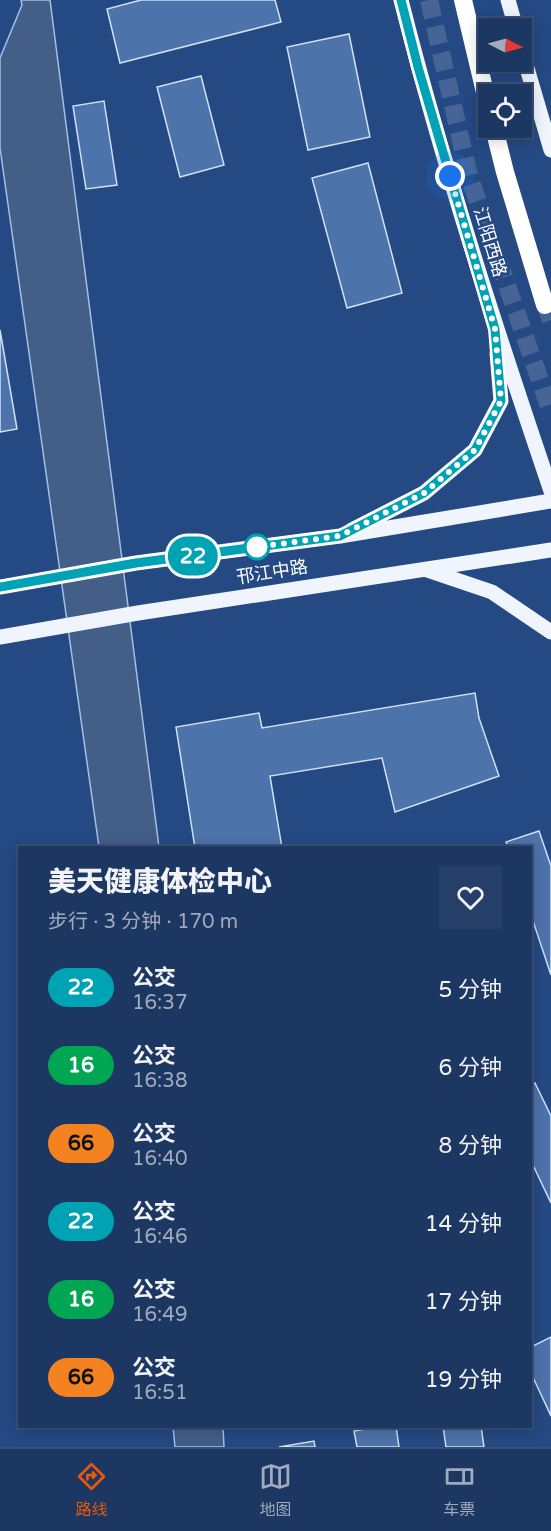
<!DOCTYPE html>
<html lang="zh">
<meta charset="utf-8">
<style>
:root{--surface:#1c3762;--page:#253f68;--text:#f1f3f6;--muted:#a0acbe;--line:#3a5177;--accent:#ea580c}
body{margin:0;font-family:"Varela Round","Noto Sans SC",sans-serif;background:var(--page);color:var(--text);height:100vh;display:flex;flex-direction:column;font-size:22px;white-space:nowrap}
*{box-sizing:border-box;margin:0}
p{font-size:20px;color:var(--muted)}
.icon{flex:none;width:33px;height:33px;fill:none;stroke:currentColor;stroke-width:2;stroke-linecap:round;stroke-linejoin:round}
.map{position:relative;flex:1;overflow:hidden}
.sheet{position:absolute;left:18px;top:846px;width:514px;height:582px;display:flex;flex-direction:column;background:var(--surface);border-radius:0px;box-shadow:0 3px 15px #0003,0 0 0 2px var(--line)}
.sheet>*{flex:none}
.badge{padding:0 12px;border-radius:20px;font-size:21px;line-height:39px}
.needle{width:39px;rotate:96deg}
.controls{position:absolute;left:478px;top:18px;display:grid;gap:12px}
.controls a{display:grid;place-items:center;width:54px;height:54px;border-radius:0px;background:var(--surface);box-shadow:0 3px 15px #0003,0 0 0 2px var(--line);font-size:30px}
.you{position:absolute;width:30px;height:30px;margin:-15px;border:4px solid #fff;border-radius:50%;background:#1a73e8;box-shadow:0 0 0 9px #1a73e833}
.map>.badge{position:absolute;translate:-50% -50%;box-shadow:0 0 0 3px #fff}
.round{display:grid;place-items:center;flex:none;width:63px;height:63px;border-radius:0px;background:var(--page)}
.head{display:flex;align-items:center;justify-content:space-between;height:102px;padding:0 30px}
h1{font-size:28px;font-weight:800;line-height:45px}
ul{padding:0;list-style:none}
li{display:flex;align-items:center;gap:18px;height:78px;padding:0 30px}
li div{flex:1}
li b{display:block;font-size:22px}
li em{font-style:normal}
li .badge{min-width:66px;font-weight:700;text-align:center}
.dock{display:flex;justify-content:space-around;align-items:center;height:84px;border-top:2px solid var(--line);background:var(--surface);font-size:16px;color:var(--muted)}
.dock a{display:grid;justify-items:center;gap:3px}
.dock .selected{color:var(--accent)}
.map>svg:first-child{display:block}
</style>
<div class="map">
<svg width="551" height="1447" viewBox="0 0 551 1447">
<rect width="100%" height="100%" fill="#254983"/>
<g fill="#435e87" stroke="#a2bfe8" stroke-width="1.5">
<polygon points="21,0 50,0 159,847 99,847 0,148 0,58 22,5"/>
<polygon points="173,1427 223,1427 224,1447 175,1447"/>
</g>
<g fill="#4d73ab" stroke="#d1e0f6" stroke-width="1.5">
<polygon points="141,0 275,0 281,22 120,63 107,9"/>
<polygon points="349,34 370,137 308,150 287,47"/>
<polygon points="201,76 224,165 180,177 157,87"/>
<polygon points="104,101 117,185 86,189 73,106"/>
<polygon points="368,163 402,293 347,308 312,178"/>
<polygon points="0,330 17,429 0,432"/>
<polygon points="475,693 479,718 499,776 395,812 382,758 270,776 282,848 195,848 176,727 259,713 262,728"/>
<polygon points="539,831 551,866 551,975 531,915 531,848 508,848 506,842"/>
<polygon points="535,1083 551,1116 551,1203 531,1161 531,1085"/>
<polygon points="551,1337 551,1416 531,1373 531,1347"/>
<polygon points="383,1426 396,1426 399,1447 357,1447 354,1431"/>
<polygon points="443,1426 481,1426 484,1447 446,1447"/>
<polygon points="314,1441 315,1447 279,1447"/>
</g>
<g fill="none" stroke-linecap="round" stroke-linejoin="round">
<g stroke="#466496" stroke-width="18" stroke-dasharray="18 9" stroke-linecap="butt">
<polyline points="429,0 469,176 551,412"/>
<polyline points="545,305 551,320"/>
</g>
<g stroke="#f0f4fd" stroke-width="15">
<path d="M401 0C443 166 496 329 551 491"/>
<polyline points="508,0 516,28"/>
<polyline points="522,51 551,150"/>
<polyline points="352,530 424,493 475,450 501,401 497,353"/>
<polyline points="427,570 492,592 551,632"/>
<polyline points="0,587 136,563 340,536 551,501"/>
<polyline points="0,637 138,613 551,550"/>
</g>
<g stroke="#fff" stroke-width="18">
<polyline points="463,0 489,109"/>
<polyline points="494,128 505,172 545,305"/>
</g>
</g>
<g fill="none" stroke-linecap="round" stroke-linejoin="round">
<defs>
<polyline id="line" points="0,587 136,563 340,536 424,493 475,450 501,401 495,329 418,67 401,0"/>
</defs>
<use href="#line" stroke="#fff" stroke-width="14"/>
<use href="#line" stroke="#00a3b4" stroke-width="9"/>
<polyline stroke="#fff" stroke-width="6" stroke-dasharray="0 10.8" points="257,547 249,548 340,536 424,493 475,450 501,401 495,329 450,176"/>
</g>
<circle fill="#fff" stroke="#00a3b4" stroke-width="3" cx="257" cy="547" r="12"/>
<g text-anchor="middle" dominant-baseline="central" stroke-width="6" stroke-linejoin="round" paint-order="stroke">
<g font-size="18" fill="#fff" stroke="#254983">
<text transform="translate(490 242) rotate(73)">江阳西路</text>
<text transform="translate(272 572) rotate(-9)">邗江中路</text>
</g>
</g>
</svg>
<div class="controls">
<a><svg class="needle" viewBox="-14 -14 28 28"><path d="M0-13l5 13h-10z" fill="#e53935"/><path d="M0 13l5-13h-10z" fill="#a0acbe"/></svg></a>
<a><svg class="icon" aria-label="locate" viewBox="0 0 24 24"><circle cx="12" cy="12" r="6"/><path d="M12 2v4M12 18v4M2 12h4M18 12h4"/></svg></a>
</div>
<div class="you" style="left:450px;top:176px"></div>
<b class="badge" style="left:193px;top:556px;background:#00a3b4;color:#fff">22</b>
<section class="sheet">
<div class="head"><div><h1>美天健康体检中心</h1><p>步行 · 3 分钟 · 170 m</p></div><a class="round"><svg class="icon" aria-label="heart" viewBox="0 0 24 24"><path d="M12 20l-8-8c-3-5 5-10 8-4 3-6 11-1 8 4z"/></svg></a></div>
<ul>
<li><span class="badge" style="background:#00a3b4;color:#fff">22</span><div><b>公交</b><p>16:37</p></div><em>5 分钟</em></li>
<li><span class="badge" style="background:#00a651;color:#fff">16</span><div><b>公交</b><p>16:38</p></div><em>6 分钟</em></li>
<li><span class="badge" style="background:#f58220;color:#111">66</span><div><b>公交</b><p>16:40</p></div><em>8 分钟</em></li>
<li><span class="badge" style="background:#00a3b4;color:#fff">22</span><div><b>公交</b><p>16:46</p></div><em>14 分钟</em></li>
<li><span class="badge" style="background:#00a651;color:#fff">16</span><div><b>公交</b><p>16:49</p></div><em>17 分钟</em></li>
<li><span class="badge" style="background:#f58220;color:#111">66</span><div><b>公交</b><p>16:51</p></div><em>19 分钟</em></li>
</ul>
</section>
</div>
<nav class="dock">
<a class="selected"><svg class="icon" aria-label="directions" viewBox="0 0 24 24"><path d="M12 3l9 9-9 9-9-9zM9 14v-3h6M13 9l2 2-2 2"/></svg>路线</a>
<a><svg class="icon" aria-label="map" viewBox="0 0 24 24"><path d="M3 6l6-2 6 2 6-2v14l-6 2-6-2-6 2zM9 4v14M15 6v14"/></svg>地图</a>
<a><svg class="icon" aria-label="tickets" viewBox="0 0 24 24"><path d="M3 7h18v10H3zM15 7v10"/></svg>车票</a>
</nav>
